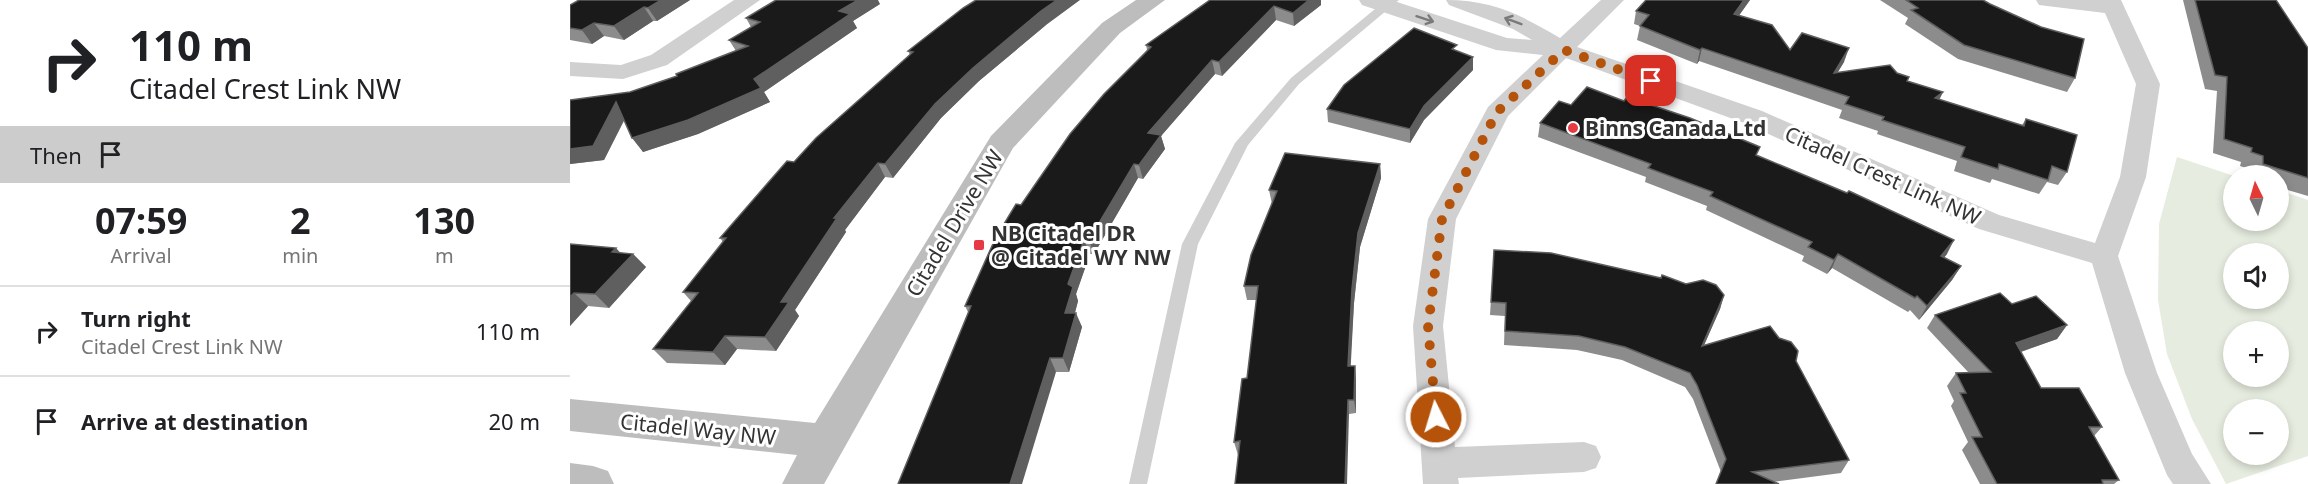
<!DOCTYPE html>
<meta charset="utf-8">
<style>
:root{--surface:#fff;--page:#f6f6f6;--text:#202124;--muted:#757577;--line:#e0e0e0}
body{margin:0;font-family:"Noto Sans",sans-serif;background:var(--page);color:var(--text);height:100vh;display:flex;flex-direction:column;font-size:22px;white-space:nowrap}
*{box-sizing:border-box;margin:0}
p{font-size:20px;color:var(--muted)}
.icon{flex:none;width:33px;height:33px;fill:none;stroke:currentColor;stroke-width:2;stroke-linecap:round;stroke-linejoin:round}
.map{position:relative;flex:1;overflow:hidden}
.details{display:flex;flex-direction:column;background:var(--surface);width:570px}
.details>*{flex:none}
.banner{background:#fff;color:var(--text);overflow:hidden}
.needle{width:39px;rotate:355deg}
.controls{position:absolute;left:1653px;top:165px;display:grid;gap:12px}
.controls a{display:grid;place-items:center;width:66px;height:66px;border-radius:50%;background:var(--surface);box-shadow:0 3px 9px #0003;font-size:30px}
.pin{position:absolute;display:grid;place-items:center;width:51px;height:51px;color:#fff;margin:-26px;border-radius:12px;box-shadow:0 3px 9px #0006}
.me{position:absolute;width:66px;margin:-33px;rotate:355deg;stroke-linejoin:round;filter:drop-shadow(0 0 4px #0008)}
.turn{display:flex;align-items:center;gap:21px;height:126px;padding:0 30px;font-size:27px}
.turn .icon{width:78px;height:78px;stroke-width:2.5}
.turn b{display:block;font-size:42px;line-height:51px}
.then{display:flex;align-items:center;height:57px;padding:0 30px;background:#0003;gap:12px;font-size:22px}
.eta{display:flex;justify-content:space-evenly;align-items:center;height:102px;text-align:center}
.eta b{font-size:36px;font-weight:700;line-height:42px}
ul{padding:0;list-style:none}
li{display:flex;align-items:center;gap:18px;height:90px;padding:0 30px;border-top:2px solid var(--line)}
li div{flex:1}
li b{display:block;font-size:22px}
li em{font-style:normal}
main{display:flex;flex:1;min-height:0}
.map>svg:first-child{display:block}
.green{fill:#e6ecdf;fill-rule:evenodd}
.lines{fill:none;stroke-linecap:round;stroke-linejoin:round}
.lane{fill:#d0d0d0;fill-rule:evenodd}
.street{fill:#d0d0d0;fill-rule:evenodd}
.secondary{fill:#bdbdbd;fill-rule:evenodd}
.wall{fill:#8c8c8c}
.shaded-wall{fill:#5f5f5f}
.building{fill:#1a1a1a;stroke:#5f5f5f;stroke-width:1.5}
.oneway{stroke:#7a7a7a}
.route{stroke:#b45309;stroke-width:10;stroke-dasharray:0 18}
.poi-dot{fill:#e63946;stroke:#fff;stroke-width:2}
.labels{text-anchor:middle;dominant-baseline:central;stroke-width:6;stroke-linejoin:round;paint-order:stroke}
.poi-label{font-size:21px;font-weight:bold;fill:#333;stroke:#fff;text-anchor:start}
.street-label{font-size:21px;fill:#333;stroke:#fff}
</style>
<main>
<section class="details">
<div class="banner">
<div class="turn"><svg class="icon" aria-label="right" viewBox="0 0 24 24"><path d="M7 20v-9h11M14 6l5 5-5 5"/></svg><div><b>110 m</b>Citadel Crest Link NW</div></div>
<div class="then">Then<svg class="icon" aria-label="arrive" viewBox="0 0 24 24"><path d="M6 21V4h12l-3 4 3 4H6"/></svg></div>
</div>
<div class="eta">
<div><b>07:59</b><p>Arrival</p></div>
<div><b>2</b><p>min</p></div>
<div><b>130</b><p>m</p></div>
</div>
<ul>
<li><svg class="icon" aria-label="right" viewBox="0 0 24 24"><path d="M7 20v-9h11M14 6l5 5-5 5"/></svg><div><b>Turn right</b><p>Citadel Crest Link NW</p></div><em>110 m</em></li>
<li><svg class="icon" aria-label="arrive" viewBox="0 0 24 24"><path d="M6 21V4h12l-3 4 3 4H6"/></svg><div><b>Arrive at destination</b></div><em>20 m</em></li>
</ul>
</section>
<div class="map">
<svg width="1738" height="484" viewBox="0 0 1738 484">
<rect width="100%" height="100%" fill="#fff"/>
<!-- green -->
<path class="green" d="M1607,157l57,19v44h44l1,-30 29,10v256l-82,28 -34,-65 -25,-65 -9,-54 1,-76zM1664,254h44v44h-44zM1664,332h44v44h-44zM1664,410h44v44h-44z"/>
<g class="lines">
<!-- lane -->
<path class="lane" d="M816,0h13l-100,84 -51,61 -50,99 -51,240h-18l53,-240 53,-101 56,-65z"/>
<!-- street -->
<g class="street">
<path d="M164,0h26l-93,65 -44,14 -53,-3v-14l51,3 30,-10z"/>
<path d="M789,0h32l116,38 25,2 -19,-11 -64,-24 -3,-5c47,0 75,15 114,38l41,-38h23l-47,47 185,64 237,104 96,28 25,-66 16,-93 -31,-71 -58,-7 -8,-1 -3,-5h85l39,84 -14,93 -28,79 39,117 35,81 19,30h-38l-6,-9 -42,-102 -33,-110 -113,-34 -235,-106 -178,-65 -58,58 -52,103 -13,107 12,121 129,-5 12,4 5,11 -5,11 -12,4 -126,6 1,6h-36l-10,-158 15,-107 60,-112 55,-52 -47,-5 -134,-45z"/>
</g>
<!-- secondary -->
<g class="secondary">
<path d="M566,0h29l-45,33 -107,115 -189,336h-42l15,-29 -227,-24v-32l245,24 176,-287 111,-113z"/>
<path d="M0,463l23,3 15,5 6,13h-44z"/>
</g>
</g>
<!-- wall -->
<g class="wall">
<path d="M9,0h111l-33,21h-4l-29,19 -20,-4 -12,8 -22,-4v-35z"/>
<path d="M640,0l111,5 -27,21 -18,-6 -54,56 -7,-2 -54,62 4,13 -22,30 -5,-1 -44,76h-4l-14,40 2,7 -3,12 7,14 -13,45h-13l-88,-60 -3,-6 56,-101 126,-155 -1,-5z"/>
<path d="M1076,0h104l-11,15 51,35 54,12 -6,10 59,1 10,8 36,11 -4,8 83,25 4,-6 41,53 -9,13 -11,-3 -8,12 -47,-15 -2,4 -36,-12 3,-10 -80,-27 1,-3 -39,-13 3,-8 -143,-49 -2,3 -60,-24 3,-14 -6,-2 2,-13z"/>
<path d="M1310,0h103l92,78 -8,14 -109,-33 -53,-35 3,-6z"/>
<path d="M1613,0h93l32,48v148l-30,-9v-11h-27l1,-6 -12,-4 1,-4 -28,-9 4,-62 -12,-2z"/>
<path d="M310,4l-27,17 4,7 -93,64 6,10 -72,32 -55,18 -19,-31 -20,39 -34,4v-64l60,-8 47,-16 59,-25 -7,-11 22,-13 -5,-9z"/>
<path d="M476,25l-67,56 -38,37 -48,60 -8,-1 -40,53 1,2 -51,78 4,6 -23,35 -39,-2 -12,16 -58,-2 -14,-14 38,-48 -8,-9 40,-50 -3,-4 190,-183 -2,-4z"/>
<path d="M887,51l16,19 -49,50 -14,23 -82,-21 -1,-13z"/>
<path d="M1001,105l187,51 189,98 -3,3 17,9 -9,14 -33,40 -9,-10 -2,2 -76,-44 -5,6 -25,-13 2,-5 -98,-46 1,-4 -62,-24 1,-5 -108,-40 2,-14z"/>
<path d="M810,164l1,14 -21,69 -6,56 -4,63h5l1,14v33l-7,1 -111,41 -4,-13 13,-64 10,-78h-10l-3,-14 28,-82 -3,-14z"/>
<path d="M0,244l51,9 12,1 13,13 -37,41 -21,-2 -18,20z"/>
<path d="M924,250l192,34 38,11 -4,14 -16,36 92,16 53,99 -8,13 -68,9 -52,-10 -28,-73 -8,-12 -63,-27 -45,-10 -73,-5 1,-29 -15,-1z"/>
<path d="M1365,315l132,10 -10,14 -36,13 20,36 61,39 -8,9 25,44 -5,4h-134l-18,-34 6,-8 -17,-36 3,-5 -7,-15 9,-13h13l-42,-45z"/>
</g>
<!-- shaded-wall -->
<g class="shaded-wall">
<path d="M91,0h29l-33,21 -9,-13z"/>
<path d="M288,0h20l2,4 -27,17 4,7 -93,64 6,10 -72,32 -55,18 -11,-14z"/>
<path d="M487,0h23l-34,25 -67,56 -38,37 -48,60 -8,-14 50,-60 38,-36 68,-57z"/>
<path d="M739,0h12v5l-27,21 -1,-13z"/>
<path d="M1174,0h6l-19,27 3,-13z"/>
<path d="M704,6l2,14 -54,56 -3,-14z"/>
<path d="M74,7l9,14 -29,19 -10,-14z"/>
<path d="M24,23l10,13 -12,8 -10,-14z"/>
<path d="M1132,48l-3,13 -2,3 3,-14z"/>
<path d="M1279,48l-5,14 -15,24 5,-13z"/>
<path d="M903,57v13l-49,50 -14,23v-14l14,-23z"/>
<path d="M642,60l3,14 -54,62 4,13 -22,30 -4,-14 9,-32z"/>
<path d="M1373,92l-7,14 -1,-8z"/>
<path d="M46,102l10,14 -22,44 -34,4v-15z"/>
<path d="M308,163l7,14 -40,53 1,2 -51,78 4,6 -23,35 -11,-14 16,-35 53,-84z"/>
<path d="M564,164l4,14 -44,76 -5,-14z"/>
<path d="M810,164l1,14 -21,69 -6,56 -4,77 -2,-14 4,-77 6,-56z"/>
<path d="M514,240l6,14 -14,40 2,7 -7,26 -6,-14 3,-29z"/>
<path d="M1384,240l-7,14 -13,16 7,-14z"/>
<path d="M46,248l11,12 6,-6 13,13 -37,41 -14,-14 17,-42z"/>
<path d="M1268,254l-6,14 -5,6 7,-14z"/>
<path d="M1391,266l-9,14 -33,40 8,-14z"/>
<path d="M4,293l14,13 -18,20v-29z"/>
<path d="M1154,295l-4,14 -22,50 4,-13z"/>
<path d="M506,313l6,14 -13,45 -6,-14z"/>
<path d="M1497,325l-10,14 -51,18 10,-14z"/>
<path d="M155,336l12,13 -12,16 -12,-13z"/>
<path d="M480,358l6,14 -34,112h-12z"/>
<path d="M785,366l1,14v33l-2,-13z"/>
<path d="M778,400l1,14 -2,70h-2z"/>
</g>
<!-- building -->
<g class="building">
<path d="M9,0h82l-13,8 -4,-1 -30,19 -20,-3 -12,7 -12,-2v-23z"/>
<path d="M206,0h82l-19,11 11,3 -96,65 7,9 -73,32 -56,18 -16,-36 -23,44 -23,3v-49l60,-8 47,-16 -1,-2 72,-28 -19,-6 31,-18 -14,-4z"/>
<path d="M406,0h81l-16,11 -68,57 -38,36 -50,60 -7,-1 -44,55h3l-56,84h8l-24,35 -40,-1 -12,16 -60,-3 45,-56 -15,-1 43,-54h-6l67,-77 7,1 22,-24 97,-86 -5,-1 55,-43z"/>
<path d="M640,0h99l-16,13 -19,-7 -55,56 -7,-2 -64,73 13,2 -22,30 -5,-1 -45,76h-5l-16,44 5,3 -8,26h11l-13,45h-13l-40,126h-112l73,-178h-6l31,-69 20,-33 5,1 49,-71 34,-40 47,-47 -5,-2z"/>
<path d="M1076,0h98l-10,14 38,11 18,25 12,-17 47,15 -15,25 56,-8 7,8 12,4 -2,4 36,11 -8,6 89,28 2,-7 51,16 -10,37 -15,-6 -4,14 -49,-16 -1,5 -37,-12 4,-10 -83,-27 2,-3 -39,-13 4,-7 -147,-49 -2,2 -60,-24 9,-11 -13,-4z"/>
<path d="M1336,0h77l7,4 51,23 43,12 -9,39 -111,-33 -53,-35 7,-2z"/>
<path d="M1625,0h81l32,48v130l-45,-14v-8l-12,-4 1,-4 -28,-9 3,-62 -12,-2z"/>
<path d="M844,28l43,17 -5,4 21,8 -49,49 -14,23 -83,-20 17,-24z"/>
<path d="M1017,87l37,14 3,-4 63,21 70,29 -4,8 91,38 2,-2 105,49 -13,16 20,10 -34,40 -10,-10 -2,2 -77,-44 -4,6 -26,-13 4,-5 -102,-46 3,-4 -65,-24 3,-4 -111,-41 19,-22 12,4z"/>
<path d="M715,153l95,11 -22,69 -6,56 -4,77h7l-1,34h-6l-3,84h-110l5,-43 -6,1 8,-63 5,-1 11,-92h-14l7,-31 26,-64 -8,-1z"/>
<path d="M0,244l46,4 -4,4 21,2 -38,40 -21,-1 -4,4z"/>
<path d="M924,250l57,3 110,25 1,-3 24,9 17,-4 13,5 8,10 -22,51 68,-20 9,12 12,4 7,9 -2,10 53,99 -97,12 27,12h-63l10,-25 -29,-74 -7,-12 -65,-26 -46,-11 -74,-5 1,-28 -15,-1z"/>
<path d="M1430,293l12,11 24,-8 31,29 -51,18 25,45h38l23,39h-13l30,53h-17l1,4h-106l-25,-47h10l-22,-44h6l-10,-20 35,-1 -56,-57z"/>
</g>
<!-- one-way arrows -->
<defs><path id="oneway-shaft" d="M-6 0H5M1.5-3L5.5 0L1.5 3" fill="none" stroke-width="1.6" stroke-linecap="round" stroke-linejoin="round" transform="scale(1.5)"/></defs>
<g class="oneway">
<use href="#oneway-shaft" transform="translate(855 19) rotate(18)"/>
<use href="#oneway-shaft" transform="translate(943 21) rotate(-159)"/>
</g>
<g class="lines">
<!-- route -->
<path class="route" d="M866,417l-8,-91 14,-107 55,-107 67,-62 87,31"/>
</g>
<!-- markers -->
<g class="poi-dot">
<circle cx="1003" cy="128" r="6"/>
<rect x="403" y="239" width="12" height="12" rx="3"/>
</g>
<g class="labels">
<!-- poi labels -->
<g class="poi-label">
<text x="1015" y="128">Binns Canada Ltd</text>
<text x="421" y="233">NB Citadel DR<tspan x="421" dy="24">@ Citadel WY NW</tspan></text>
</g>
<!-- street labels -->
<g class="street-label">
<text transform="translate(1313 175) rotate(24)">Citadel Crest Link NW</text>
<text transform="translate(384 223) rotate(-59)">Citadel Drive NW</text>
<text transform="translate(128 429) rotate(6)">Citadel Way NW</text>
</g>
</g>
</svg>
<div class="controls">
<a><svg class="needle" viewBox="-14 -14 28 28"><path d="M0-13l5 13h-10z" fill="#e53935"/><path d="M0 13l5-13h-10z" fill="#757577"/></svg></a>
<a><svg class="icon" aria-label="sound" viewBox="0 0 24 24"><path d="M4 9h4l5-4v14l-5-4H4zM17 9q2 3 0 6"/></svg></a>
<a>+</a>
<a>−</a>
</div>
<div class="pin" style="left:1081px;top:81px;background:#d93025"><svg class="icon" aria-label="arrive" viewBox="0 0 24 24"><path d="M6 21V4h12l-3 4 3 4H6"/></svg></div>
<svg class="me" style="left:866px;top:417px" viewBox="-20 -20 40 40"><circle r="17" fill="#b45309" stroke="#fff" stroke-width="3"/><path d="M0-11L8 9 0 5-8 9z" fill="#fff"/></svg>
</div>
</main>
